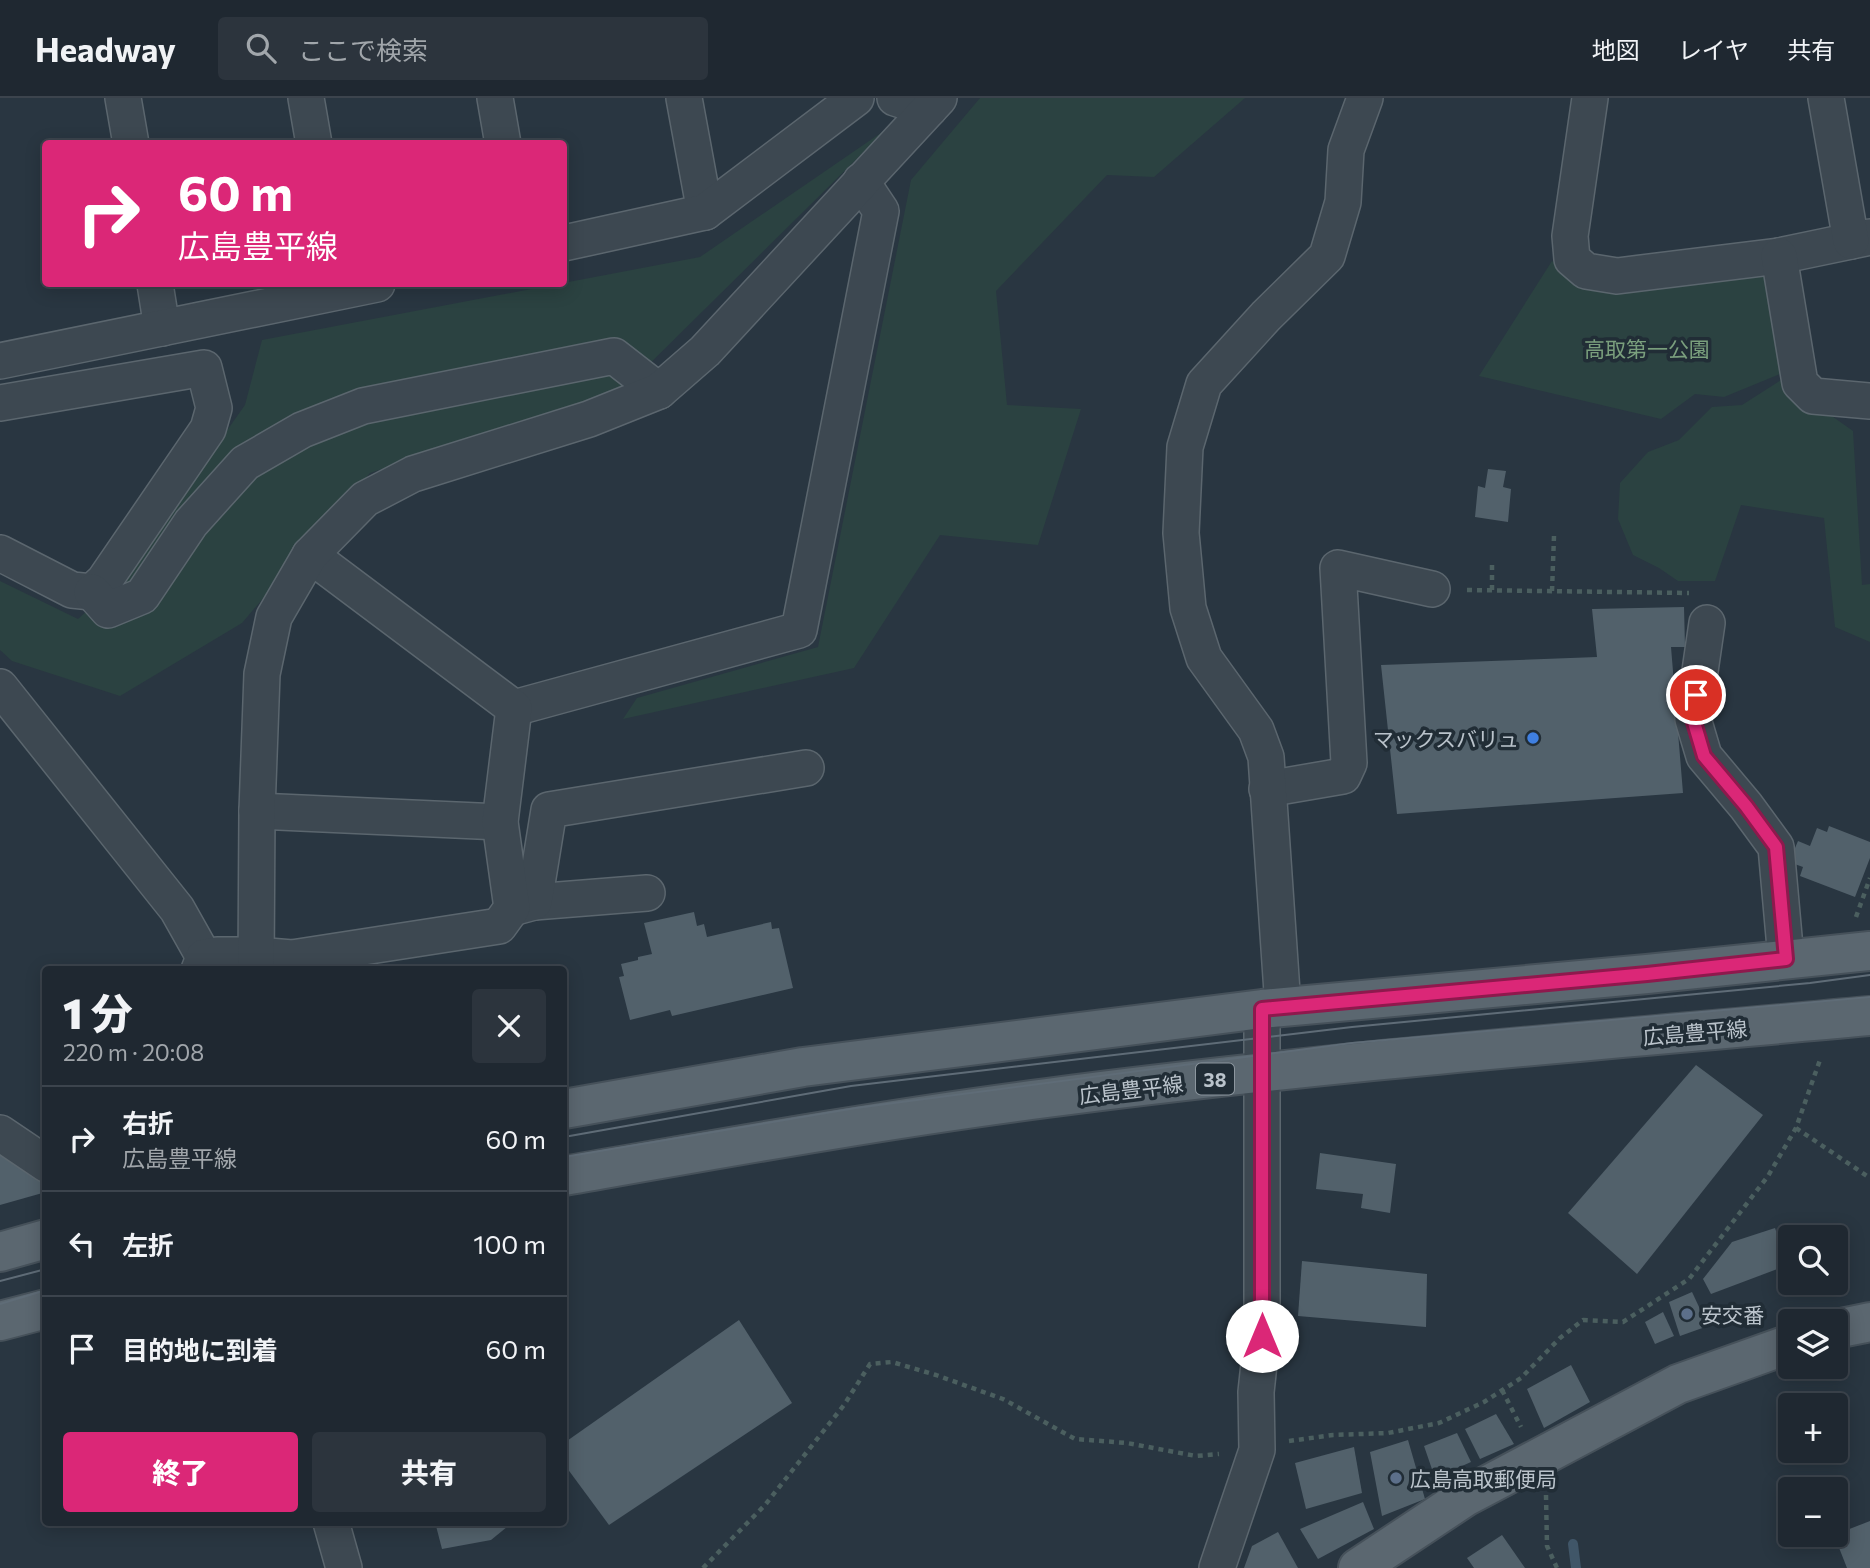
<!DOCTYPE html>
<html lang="ja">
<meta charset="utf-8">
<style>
:root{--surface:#1f2831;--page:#2c343d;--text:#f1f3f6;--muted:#a1a6ab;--line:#3c444d;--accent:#db2777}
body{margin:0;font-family:Commissioner,"Noto Sans JP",sans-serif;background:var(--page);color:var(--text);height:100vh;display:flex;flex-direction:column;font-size:26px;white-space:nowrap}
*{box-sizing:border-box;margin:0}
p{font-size:23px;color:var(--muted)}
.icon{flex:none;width:38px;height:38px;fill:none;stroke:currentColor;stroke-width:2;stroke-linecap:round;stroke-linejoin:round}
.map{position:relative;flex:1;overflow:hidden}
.panel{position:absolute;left:42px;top:868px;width:525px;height:560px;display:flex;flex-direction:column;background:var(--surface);border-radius:7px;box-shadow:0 4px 18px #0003,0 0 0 2px var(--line)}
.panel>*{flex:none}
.hud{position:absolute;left:42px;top:42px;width:525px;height:147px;border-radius:7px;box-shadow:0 4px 18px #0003,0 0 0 2px var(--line);background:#db2777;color:#fff;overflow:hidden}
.fabs{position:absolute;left:1778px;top:1127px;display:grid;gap:14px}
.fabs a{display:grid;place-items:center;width:70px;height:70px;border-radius:7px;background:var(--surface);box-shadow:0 4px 18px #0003,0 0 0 2px var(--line);font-size:35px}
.pin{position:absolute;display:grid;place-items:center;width:60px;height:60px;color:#fff;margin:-30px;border:4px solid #fff;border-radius:50%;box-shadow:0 2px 7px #0007}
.me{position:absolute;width:77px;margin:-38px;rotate:0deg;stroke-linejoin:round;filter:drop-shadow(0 0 5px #0008)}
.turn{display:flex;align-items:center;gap:24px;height:147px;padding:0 21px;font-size:32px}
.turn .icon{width:91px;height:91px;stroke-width:2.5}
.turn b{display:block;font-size:49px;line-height:60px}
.round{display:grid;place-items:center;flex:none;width:74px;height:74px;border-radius:7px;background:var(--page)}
.summary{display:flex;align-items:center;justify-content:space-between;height:119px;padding:0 21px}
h1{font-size:42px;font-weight:800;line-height:52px}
.action{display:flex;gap:14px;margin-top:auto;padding:14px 21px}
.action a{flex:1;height:80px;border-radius:7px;background:var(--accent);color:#fff;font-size:28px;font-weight:800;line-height:80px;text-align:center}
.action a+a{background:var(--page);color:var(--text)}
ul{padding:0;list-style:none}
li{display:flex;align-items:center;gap:21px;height:105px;padding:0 21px;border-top:2px solid var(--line)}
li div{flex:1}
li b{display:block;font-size:26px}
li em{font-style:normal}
header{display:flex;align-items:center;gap:42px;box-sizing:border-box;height:98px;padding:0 35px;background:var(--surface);border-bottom:2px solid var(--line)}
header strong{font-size:33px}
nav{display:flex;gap:38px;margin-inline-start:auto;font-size:24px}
.search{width:490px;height:63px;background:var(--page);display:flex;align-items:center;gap:18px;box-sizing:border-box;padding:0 24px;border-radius:7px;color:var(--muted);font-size:26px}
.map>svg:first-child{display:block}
.green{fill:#2b4241}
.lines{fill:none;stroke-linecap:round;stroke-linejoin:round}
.stream{stroke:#405668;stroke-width:10}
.building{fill:#52616b}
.minor-casing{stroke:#5b666e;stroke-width:38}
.major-casing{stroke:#46515a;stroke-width:42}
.path{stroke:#4b5f5f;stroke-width:4.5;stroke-dasharray:5 5;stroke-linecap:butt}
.minor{stroke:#3d4851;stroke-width:35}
.major{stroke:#5b6770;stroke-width:38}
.tram{stroke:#5f6c77;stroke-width:2}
.route-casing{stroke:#8e194d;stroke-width:18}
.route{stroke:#db2777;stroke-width:12}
.shop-dot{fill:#3f7fe0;stroke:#212d36;stroke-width:2.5}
.service-dot{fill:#5c6f8a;stroke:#212d36;stroke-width:2.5}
.labels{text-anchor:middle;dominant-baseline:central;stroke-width:7;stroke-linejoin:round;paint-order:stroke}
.shield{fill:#212d36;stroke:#8c969e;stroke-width:2}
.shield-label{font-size:19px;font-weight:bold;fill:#bac3cb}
.park-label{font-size:21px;fill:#7a9f7d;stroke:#212d36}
.poi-label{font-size:21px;fill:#bac3cb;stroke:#212d36;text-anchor:start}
.street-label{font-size:21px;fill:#bac3cb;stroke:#212d36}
</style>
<header>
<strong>Headway</strong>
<div class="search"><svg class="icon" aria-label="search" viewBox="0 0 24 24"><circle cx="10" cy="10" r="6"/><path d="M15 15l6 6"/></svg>ここで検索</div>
<nav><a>地図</a><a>レイヤ</a><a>共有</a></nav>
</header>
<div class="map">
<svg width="1870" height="1470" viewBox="0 0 1870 1470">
<rect width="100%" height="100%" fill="#293641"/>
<!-- green -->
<g class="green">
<path d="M980,0h265l-91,79 -47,-2 -111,116 11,114 74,4 -43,136 -98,-10 -86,133 -231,51 14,-21 181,-51 93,-467z"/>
<path d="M888,30l-263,260 -255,85 -128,150 -122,73 -108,-35 -12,-11v-69l78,38 43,-39 124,-175 17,-65 438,-83z"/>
<path d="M1552,163l38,25 184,-12 11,98 -61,25 -29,-3 -34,25 -182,-43z"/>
<path d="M1781,282l72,51 9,154 8,-1v58l-35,-15 -11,-109 -83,-13 -26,76h-37l-19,-13 -26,-13 -15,-36 2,-36 28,-31 31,-12 33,-33 30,-2z"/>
</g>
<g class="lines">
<!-- stream -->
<path class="stream" d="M1573,1446l3,24"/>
</g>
<!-- building -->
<g class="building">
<path d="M1488,371l18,2 -3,16 8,2 -3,33 -33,-5 3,-31 7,2z"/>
<path d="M1684,509l1,40h-14l12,146 -286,21 -16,-149 216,-8 -5,-48z"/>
<path d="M1829,728l41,16v16l-15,39 -55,-21 3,-9 -14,-5 9,-21 12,5 7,-18 10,4z"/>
<path d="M694,814l3,14 7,-2 3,13 64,-15 1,7 7,-1 14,60 -121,28 -2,-6 -40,10 -11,-43 5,-1 -3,-12 17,-4v-3l14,-3 -8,-31z"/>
<path d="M1696,967l67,50 -126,159 -69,-61z"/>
<path d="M0,1055l46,30v9l-46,13z"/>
<path d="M1320,1055l76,11 -6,49 -29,-5 2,-14 -47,-5z"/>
<path d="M1775,1130l13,37 -77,29 -8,-15 29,-37z"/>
<path d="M1302,1163l125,13 -1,53 -128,-11z"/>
<path d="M1692,1194l16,34 -28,10 -11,-34z"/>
<path d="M1663,1214l11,24 -19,8 -10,-22z"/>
<path d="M739,1222l53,83 -183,122 -45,-61v-21z"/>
<path d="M1571,1267l19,37 -46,26 -17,-39z"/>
<path d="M1496,1316l18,30 -34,15 -15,-30z"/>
<path d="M1457,1335l14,29 -36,16 -11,-32z"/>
<path d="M1408,1342l17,59 -43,17 -12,-64z"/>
<path d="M1354,1349l8,46 -56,16 -11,-46z"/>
<path d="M1363,1404l11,27 -56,30 -18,-30z"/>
<path d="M1870,1423v47h-23l-13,-33z"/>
<path d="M435,1424h78l-22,18 -49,9z"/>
<path d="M1278,1434l20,36h-54l8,-22z"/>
<path d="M1502,1437l23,33h-51l-7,-10z"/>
</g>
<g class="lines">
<defs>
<g id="minor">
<path d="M123,0l8,46"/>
<path d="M306,0l8,46"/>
<path d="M495,0l8,46"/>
<path d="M684,0l21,114"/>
<path d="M895,0l34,11"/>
<path d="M1590,0l-20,138 2,23 14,12 31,5 162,-20 91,-19"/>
<path d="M1826,0l25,143"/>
<path d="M564,145l141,-31 151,-114"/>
<path d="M1779,158l21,127 13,13 57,5"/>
<path d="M155,186l7,44"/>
<path d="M0,263l377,-77"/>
<path d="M0,305l204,-35 10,40 -6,21 -104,152 -12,11 -20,-2 -72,-37"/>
<path d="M92,494l16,18 34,-14 49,-73 54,-60 57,-33 61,-24 251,-50 45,35"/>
<path d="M1707,525l-14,96 11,37 42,50 30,41 10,112"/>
<path d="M0,589l177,222 27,48"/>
<path d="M514,610l285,-78 82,-419 -20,-30"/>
<path d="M1267,691l76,-13 6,-13 -11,-195 94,21"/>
<path d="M257,713l243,11"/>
<path d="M534,804l113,-9"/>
<path d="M512,810l22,-6 15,-92 257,-42"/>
<path d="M199,872l5,-13 13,-2h39l36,3 207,-32 13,-18 -12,-86 14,-114 -204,-153"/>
<path d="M256,872l1,-159 5,-137 12,-57 36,-62 55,-56 48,-25 176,-55 70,-28 46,-40 234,-253"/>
<path d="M1283,909l-17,-250 -10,-27 -52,-72 -16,-50 -7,-75 4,-86 19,-63 62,-68 61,-60 16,-54 3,-52 19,-52"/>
<path d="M0,1035l46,31"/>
<path d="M331,1424l13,46"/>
<path d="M1217,1470l40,-118 -1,-58 6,-56v-327"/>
</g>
<g id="major">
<path d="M564,1011l239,-42 459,-58 385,-35 223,-23"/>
<path d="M564,1078c160,-28 321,-57 483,-78 273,-36 549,-57 823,-82"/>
<path d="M0,1154l46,-13"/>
<path d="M0,1223l46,-12"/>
<path d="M1836,1231l34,-7"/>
<path d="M1358,1470l107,-71 213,-113 112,-40"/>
</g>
</defs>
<!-- minor casing -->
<use href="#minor" class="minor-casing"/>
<!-- major casing -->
<use href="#major" class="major-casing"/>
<!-- path -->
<g class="path">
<path d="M1467,492l222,3"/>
<path d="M1492,492v-30"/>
<path d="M1552,493l2,-55"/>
<path d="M1856,819l14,-39"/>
<path d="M1796,1030l74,50"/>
<path d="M1502,1292l19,37"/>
<path d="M1289,1343l44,-6 55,-2 51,-10 45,-21 37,-24 39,-40 23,-18 40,2 66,-43 79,-103 28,-48 25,-71"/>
<path d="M1546,1397l1,51 10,22"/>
<path d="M703,1470l62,-63 79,-100 26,-41 22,-2 44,13 67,24 72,40 52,4 69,13 23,-2"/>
</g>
<!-- minor -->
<use href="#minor" class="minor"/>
<!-- major -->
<use href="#major" class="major"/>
<!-- tram -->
<g class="tram">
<path d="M564,1039l287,-51 501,-59 458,-44 60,-8"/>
<path d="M564,1059l292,-49 496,-65 518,-46"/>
<path d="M0,1183l46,-12"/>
<path d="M0,1206l46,-14"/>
</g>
</g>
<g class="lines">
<defs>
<path id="route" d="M1262,1238v-327l385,-35 139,-15 -10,-112 -30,-41 -42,-50 -11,-37 3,-24"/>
</defs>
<!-- route casing -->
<use href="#route" class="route-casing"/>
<!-- route -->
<use href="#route" class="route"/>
</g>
<!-- markers -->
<circle class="shop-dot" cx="1533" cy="640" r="7"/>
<g class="service-dot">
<circle cx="1687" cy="1216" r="7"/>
<circle cx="1396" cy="1380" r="7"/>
</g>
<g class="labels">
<!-- shield labels -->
<rect class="shield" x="1196" y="965.5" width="38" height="31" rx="5"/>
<g class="shield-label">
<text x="1215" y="981">38</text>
</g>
<!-- park labels -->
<g class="park-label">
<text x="1647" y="250">高取第一公園</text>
</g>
<!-- poi labels -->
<g class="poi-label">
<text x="1519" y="640" text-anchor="end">マックスバリュ</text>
<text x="1701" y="1216">安交番</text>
<text x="1410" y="1380">広島高取郵便局</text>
</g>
<!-- street labels -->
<g class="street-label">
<text transform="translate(1695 934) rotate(-5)">広島豊平線</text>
<text transform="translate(1131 991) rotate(-7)">広島豊平線</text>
</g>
</g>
</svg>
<div class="fabs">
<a><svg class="icon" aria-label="search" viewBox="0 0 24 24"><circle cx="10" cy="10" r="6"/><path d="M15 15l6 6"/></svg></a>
<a><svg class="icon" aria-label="layers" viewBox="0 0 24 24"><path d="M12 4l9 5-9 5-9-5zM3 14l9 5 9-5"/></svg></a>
<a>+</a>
<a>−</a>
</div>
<div class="pin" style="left:1696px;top:597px;background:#d93025"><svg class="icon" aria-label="arrive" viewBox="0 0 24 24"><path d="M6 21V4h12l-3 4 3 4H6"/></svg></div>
<svg class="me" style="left:1262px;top:1238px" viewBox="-20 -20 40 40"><circle r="19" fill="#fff"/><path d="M0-13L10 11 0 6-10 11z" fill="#db2777"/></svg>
<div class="hud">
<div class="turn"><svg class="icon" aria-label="right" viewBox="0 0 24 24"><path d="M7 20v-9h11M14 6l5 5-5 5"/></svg><div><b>60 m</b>広島豊平線</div></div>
</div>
<section class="panel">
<div class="summary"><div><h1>1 分</h1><p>220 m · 20:08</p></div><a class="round"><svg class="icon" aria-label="close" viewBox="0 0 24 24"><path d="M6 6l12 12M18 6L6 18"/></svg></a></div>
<ul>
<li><svg class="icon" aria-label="right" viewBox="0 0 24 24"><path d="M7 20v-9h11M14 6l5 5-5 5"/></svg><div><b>右折</b><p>広島豊平線</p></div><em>60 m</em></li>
<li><svg class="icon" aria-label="left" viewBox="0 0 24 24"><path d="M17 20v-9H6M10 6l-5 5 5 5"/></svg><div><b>左折</b></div><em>100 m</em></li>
<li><svg class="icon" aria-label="arrive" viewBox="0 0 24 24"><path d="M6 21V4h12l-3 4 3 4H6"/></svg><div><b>目的地に到着</b></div><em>60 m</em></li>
</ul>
<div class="action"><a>終了</a><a>共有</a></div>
</section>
</div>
